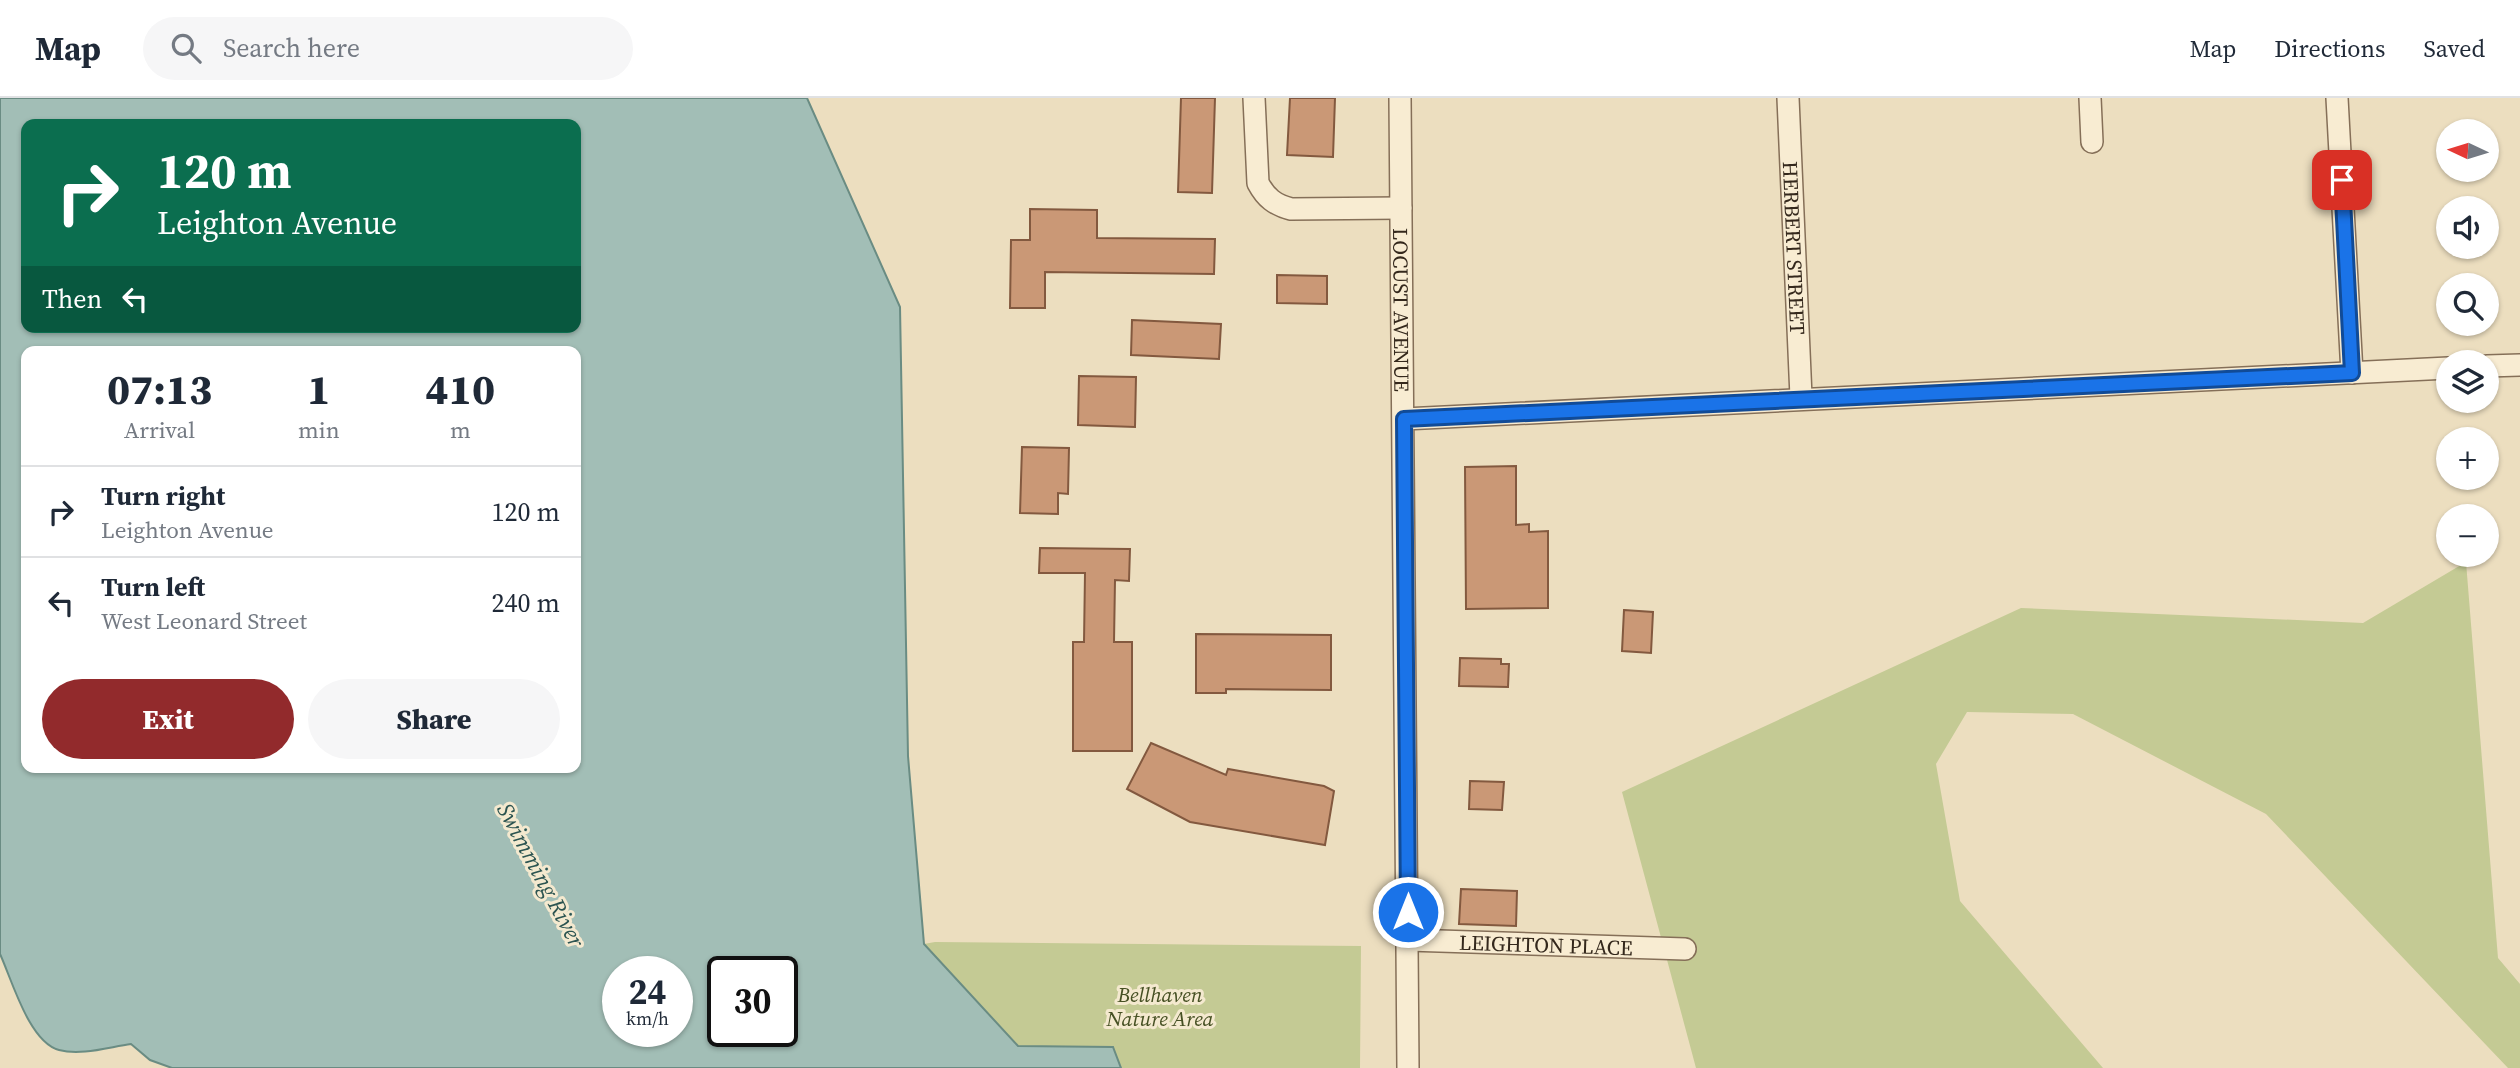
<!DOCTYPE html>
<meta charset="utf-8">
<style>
:root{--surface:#fff;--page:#f6f6f7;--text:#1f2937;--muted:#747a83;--line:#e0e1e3;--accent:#922a2c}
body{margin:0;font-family:"Source Serif 4",serif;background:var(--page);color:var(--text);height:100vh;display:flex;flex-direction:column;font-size:26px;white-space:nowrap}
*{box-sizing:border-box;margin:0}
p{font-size:23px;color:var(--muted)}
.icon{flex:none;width:38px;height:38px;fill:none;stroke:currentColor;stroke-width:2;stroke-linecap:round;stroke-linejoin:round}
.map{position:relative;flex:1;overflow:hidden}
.side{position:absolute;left:21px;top:248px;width:560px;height:427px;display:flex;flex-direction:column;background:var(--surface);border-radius:14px;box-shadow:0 2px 5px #0004}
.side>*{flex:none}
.guide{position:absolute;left:21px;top:21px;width:560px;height:214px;border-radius:14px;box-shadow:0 2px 5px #0004;background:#0b6e4f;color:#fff;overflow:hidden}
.needle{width:46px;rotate:274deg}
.fabs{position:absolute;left:2436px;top:21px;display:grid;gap:14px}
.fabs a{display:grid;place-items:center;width:63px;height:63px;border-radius:50%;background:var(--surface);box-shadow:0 2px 5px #0004;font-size:35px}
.speed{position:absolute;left:602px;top:858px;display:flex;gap:14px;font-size:35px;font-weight:700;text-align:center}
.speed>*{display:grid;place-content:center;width:91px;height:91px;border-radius:50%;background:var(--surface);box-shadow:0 2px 5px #0004;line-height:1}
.speed small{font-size:18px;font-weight:400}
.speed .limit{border:4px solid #111;border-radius:10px;background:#fff;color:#111}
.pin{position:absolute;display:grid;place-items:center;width:60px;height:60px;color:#fff;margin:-30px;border-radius:14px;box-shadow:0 4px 10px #0006}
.me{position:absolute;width:77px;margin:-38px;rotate:0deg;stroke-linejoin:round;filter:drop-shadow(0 0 5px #0008)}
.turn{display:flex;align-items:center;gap:24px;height:147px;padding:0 21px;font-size:32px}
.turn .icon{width:91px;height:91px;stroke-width:2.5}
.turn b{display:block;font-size:49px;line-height:60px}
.then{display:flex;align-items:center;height:66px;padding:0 21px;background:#0003;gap:14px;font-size:26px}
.eta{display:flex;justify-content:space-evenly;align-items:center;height:119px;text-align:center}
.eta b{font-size:42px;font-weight:800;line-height:49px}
.button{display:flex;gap:14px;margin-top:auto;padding:14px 21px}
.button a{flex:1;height:80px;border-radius:42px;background:var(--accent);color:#fff;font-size:28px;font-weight:800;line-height:80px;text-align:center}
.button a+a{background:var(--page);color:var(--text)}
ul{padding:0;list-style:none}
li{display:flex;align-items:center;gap:21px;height:91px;padding:0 21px;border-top:2px solid var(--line)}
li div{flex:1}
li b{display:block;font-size:26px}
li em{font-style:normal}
header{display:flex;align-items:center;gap:42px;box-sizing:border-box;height:98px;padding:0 35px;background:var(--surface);border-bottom:2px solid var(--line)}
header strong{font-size:33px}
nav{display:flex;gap:38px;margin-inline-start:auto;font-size:24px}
.search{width:490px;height:63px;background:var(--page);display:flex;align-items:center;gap:18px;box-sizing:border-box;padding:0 24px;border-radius:38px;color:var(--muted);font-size:26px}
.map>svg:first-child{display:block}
.green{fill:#c4ca94}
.water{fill:#a2beb6;stroke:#6a8c83;stroke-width:2;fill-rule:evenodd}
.building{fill:#ca9876;stroke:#83593f;stroke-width:2}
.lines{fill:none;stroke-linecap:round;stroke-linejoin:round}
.minor-casing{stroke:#856f58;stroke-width:24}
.minor{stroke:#f8ecd2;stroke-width:21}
.route-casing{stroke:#114b97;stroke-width:18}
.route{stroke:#1a73e8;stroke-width:12}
.labels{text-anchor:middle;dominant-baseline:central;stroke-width:6;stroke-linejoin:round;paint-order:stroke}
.street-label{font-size:21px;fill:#34281c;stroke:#f4e9cf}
.park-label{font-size:21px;font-style:italic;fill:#465023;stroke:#f4e9cf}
.water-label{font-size:23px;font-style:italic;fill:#2c5451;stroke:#f4e9cf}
</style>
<header>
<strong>Map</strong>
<div class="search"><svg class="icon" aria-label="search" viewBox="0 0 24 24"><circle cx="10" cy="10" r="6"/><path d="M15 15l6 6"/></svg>Search here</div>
<nav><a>Map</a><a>Directions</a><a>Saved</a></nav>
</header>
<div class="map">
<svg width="2520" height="970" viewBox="0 0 2520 970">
<rect width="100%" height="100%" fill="#ecdebf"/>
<!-- green -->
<g class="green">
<path d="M2466,464l32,396 22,26v84h-12l-242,-254 -193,-100 -106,-2 -31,52 24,137 143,167h-407l-74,-276 399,-184 342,15z"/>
<path d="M935,844l426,4 -1,122h-239l-9,-21 -94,-1 -94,-102z"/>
</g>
<!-- water -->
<path class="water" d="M0,0h807l93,209 8,449 16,188 94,102 95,1 8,21h-949l-22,-8 -19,-16c-22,3 -50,12 -72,6 -30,-8 -47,-70 -59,-96zM26,26h550v203h-550zM26,254h550v416h-550zM677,873v60h-59v-60zM723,873h59v60h-59z"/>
<!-- building -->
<g class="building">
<path d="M1181,0h34l-3,95 -34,-1z"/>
<path d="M1290,0h45l-2,59 -46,-2z"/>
<path d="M1030,111l67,1v28l118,1 -1,35 -169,-2v36h-35l1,-68h19z"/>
<path d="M1277,177l50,1v28l-50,-1z"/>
<path d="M1132,222l89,4 -2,35 -88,-4z"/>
<path d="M1079,278l57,1 -1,50 -57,-2z"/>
<path d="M1022,349l47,1 -1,46 -10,-1v21l-38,-1z"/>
<path d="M1516,368v59l13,-1v8l19,-1v77l-82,1 -1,-142z"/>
<path d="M1040,450l90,1 -1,32 -14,-1 -1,62h18v109h-59v-109h11l1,-69h-46z"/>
<path d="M1624,512l29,2 -2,41 -29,-2z"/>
<path d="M1196,536l135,1v55l-105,-1v4h-30z"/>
<path d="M1460,560l41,1v5h8l-1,23 -49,-1z"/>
<path d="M1151,645l75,32 2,-6 96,17 10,5 -9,54 -135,-23 -63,-33z"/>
<path d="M1470,683l34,1 -2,28 -33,-1z"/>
<path d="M1461,791l56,2 -1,35 -57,-2z"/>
</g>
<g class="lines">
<defs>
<g id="minor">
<path d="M1254,0l4,85c8,15 17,22 33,26l110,-1"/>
<path id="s1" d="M1400,0l8,970"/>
<path id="s2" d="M1788,0l13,299"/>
<path d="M2090,0l2,44"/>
<path d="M2337,0l15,275"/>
<path d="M2487,268l33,-1"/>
<path d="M1404,321l1044,-51"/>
<path id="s3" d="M1408,842l277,9"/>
</g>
</defs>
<!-- minor casing -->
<use href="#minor" class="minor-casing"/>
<!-- minor -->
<use href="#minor" class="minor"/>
</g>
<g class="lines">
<defs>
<path id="route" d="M1408,814l-4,-493 948,-46 -10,-193"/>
</defs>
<!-- route casing -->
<use href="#route" class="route-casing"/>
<!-- route -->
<use href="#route" class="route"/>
</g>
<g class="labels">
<!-- street labels -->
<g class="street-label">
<text stroke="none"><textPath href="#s2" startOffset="150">HERBERT STREET</textPath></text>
<text stroke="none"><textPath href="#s1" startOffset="212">LOCUST AVENUE</textPath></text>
<text stroke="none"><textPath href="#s3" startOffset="138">LEIGHTON PLACE</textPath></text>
</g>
<!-- park labels -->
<g class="park-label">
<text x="1160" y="896">Bellhaven<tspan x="1160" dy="24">Nature Area</tspan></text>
</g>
<!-- water labels -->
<g class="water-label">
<text transform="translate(541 777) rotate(62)">Swimming River</text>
</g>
</g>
</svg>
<div class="fabs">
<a><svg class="needle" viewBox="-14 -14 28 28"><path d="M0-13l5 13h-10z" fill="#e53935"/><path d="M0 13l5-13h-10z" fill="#747a83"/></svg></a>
<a><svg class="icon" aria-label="sound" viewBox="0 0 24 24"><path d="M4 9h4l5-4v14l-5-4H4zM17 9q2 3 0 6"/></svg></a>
<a><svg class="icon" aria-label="search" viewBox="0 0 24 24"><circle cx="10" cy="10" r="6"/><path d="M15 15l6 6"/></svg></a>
<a><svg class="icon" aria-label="layers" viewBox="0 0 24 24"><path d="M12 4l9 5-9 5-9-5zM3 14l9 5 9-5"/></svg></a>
<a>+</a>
<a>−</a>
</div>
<div class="speed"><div>24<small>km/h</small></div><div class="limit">30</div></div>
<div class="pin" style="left:2342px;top:82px;background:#d93025"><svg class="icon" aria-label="arrive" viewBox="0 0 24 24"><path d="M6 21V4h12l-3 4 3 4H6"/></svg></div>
<svg class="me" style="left:1408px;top:814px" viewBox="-20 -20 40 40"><circle r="17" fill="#1a73e8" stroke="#fff" stroke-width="3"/><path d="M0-11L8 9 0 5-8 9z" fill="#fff"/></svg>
<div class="guide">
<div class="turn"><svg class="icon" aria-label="right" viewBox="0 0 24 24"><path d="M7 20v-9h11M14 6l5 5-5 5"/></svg><div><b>120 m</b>Leighton Avenue</div></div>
<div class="then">Then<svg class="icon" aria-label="left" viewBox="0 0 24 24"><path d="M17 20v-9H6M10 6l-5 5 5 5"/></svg></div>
</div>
<section class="side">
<div class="eta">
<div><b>07:13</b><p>Arrival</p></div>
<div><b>1</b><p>min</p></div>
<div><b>410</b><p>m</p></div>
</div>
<ul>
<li><svg class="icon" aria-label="right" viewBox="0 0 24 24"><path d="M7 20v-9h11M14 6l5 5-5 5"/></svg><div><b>Turn right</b><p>Leighton Avenue</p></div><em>120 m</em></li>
<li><svg class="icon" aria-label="left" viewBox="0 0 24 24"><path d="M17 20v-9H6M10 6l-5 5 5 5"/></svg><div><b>Turn left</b><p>West Leonard Street</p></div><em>240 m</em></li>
</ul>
<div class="button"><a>Exit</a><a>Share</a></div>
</section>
</div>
